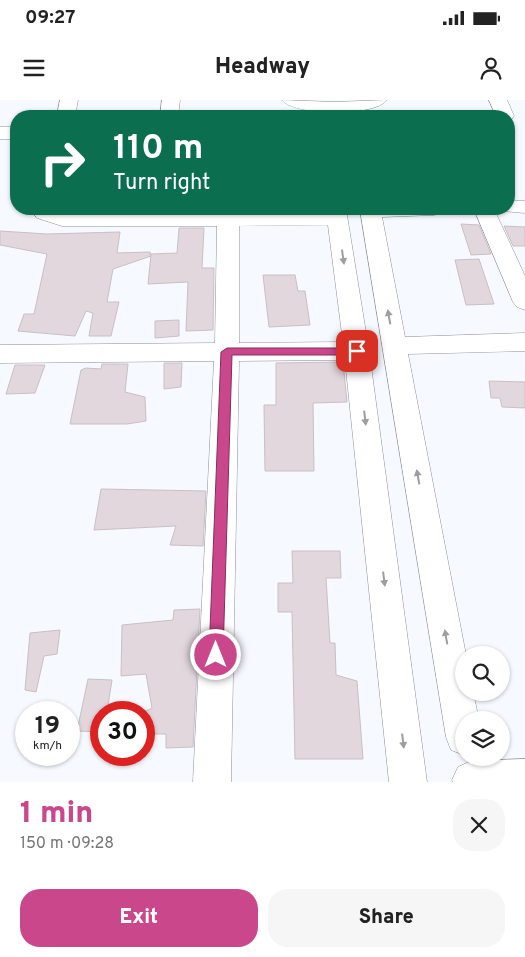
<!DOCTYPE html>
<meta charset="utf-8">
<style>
:root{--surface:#fff;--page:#f6f6f6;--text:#222;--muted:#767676;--accent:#cb478c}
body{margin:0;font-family:Overpass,sans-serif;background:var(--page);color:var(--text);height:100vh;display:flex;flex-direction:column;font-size:19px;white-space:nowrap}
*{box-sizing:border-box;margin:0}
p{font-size:16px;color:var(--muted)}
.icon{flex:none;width:28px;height:28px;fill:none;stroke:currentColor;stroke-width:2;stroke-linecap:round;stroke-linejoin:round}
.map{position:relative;height:682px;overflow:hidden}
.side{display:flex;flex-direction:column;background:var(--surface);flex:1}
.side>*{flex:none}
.hud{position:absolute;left:10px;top:10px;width:505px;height:105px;border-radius:20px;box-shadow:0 1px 4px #0004;background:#0b6e4f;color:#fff;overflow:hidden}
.tools{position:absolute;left:455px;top:546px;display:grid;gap:10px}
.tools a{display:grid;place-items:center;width:55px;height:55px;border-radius:50%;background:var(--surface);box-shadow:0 1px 4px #0004;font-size:25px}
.speed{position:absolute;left:15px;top:601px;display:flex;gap:10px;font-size:25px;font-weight:700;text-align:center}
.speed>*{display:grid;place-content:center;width:65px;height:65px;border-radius:50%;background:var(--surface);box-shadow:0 1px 4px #0004;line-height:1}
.speed small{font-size:12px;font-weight:400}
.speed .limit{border:8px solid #d22;background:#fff;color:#111}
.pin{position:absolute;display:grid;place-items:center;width:42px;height:42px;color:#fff;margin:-21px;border-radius:10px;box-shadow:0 2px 8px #0006}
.me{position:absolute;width:55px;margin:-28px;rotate:0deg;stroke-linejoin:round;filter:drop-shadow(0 0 4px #0008)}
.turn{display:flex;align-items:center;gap:18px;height:105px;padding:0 20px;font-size:22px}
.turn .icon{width:65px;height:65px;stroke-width:2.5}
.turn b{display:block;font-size:35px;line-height:42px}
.round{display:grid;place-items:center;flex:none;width:52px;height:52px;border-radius:20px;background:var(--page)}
.head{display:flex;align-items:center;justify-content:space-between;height:85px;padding:0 20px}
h1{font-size:30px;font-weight:800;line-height:38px;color:var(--accent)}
.button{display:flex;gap:10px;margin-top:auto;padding:10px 20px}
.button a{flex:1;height:58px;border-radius:20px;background:var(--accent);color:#fff;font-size:20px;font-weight:800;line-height:58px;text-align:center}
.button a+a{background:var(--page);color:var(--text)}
.status{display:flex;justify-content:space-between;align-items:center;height:35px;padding:0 25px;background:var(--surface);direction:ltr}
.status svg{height:14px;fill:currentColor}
header{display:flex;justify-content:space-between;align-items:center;height:65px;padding:0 20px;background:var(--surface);font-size:22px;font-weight:800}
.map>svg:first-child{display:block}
.building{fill:#e2d7dc;stroke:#c9bfc4}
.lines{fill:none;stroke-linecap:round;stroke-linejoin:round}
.minor-casing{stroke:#8b9098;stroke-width:1}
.minor{fill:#fff;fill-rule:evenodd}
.oneway{fill:#9d9e9f}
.route{fill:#cb478c;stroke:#842e5b}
</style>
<div class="status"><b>09:27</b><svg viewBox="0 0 49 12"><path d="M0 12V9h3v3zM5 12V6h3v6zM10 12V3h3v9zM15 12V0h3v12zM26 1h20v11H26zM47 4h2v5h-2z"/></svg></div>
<header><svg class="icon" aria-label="menu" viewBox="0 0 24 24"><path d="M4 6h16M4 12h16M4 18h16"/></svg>Headway<svg class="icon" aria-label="person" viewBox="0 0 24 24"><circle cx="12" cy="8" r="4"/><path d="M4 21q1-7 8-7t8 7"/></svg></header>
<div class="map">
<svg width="525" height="682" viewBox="0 0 525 682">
<rect width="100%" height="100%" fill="#f6f9ff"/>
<!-- building -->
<g class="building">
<path d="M461,124l18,1 12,29 -20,1z"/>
<path d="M504,126l21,1v19h-12z"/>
<path d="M179,128h25l-2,40h12l-1,62 -27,1 2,-49 -40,2 3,-30 26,-1z"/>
<path d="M0,131l47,3 73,-2 -3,21 33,-1 1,4 -38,13 -6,33h12l-8,34h-22l4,-23 -7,-2 -11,25 -57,-5 6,-17h10l13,-60 -47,-9z"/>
<path d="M479,159l15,45 -28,1 -11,-45z"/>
<path d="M263,175h32l3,16h7l5,34 -41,2z"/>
<path d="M179,220v16l-24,2v-17z"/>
<path d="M343,262l4,40 -34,1 1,68h-49l-1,-66h12v-42z"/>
<path d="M164,263h18l-1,24 -17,2z"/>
<path d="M102,264h26l-3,28 20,5 1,24 -19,3h-57l11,-54 5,-2 15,1z"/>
<path d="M15,265h30l-10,28 -29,1z"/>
<path d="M489,281l36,1v26l-23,-1 -2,-9h-9z"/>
<path d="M101,389l105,2 -3,55 -33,-1 6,-19 -82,4z"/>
<path d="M292,451h48l1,27h-15l4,65h5l1,32 21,6 6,78h-68l-3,-147h-14v-29h15z"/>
<path d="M200,509l-7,138 -27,1v-14h-22v-22l8,-4 -6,-34 -25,2 1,-51 51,-5 1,-10z"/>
<path d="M60,530l-3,24 -13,2 -8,36 -11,-2 5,-57z"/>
<path d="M88,579l24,1 -5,32h-6v20l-24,-1z"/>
</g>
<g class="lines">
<defs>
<g id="minor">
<path d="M60,0h18l-3,16h-18z"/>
<path d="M162,0h18l-2,16h-18z"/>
<path d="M282,0l52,2 53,-2c-12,17 -94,16 -105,0z"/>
<path d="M489,0h18l7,16 -3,4 -2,1v-5h-13z"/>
<rect x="0" y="27" width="16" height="12"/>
<path d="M509,101h16v12l-23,-2 -2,-2h9z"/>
<path d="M30,109h21l13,5 262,-2v-3h20l23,142 58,431h-38l-44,-422 -106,1 -8,421h-38l21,-421 -214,2v-18l215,-2 2,-117h-155l-25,-8zM328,125l15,117 -104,1v-117z"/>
<path d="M360,109h84l-3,4 -7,2 -52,2 23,120 120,-4v18l-117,3 58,301h-2v37h9l6,28h-15v35l-13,-5 -5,-13z"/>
<path d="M474,109h20l31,67v34l-8,-3 -4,-5z"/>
<path d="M525,659v23h-72l-1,-2 6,-13 13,-6z"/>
</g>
</defs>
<!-- minor casing -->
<use href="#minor" class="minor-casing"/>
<!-- minor -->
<use href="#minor" class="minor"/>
</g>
<!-- one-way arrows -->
<defs><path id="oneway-solid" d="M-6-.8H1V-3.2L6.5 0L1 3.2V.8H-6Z" transform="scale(1.25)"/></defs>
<g class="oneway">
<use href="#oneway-solid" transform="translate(343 157) rotate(82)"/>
<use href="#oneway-solid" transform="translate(389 217) rotate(-100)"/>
<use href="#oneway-solid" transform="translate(365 318) rotate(83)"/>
<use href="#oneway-solid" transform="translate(418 377) rotate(-100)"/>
<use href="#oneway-solid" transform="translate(384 479) rotate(83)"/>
<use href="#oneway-solid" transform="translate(446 537) rotate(-100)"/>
<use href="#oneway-solid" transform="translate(403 641) rotate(83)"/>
</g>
<!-- route -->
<path class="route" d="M227,248h130l5,3 -5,4h-125l-9,300 -2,4 -5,2 -5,-2 -2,-4 12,-303z"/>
</svg>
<div class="tools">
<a><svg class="icon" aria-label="search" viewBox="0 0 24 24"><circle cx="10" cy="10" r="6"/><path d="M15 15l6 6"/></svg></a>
<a><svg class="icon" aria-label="layers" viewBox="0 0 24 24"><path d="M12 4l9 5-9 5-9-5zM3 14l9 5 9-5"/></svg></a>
</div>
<div class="speed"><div>19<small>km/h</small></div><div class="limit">30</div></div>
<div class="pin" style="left:357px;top:251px;background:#d93025"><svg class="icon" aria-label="arrive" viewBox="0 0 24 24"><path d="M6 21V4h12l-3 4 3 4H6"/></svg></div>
<svg class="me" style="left:216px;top:555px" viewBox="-20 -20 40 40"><circle r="17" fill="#cb478c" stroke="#fff" stroke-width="3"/><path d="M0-11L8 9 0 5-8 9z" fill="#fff"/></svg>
<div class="hud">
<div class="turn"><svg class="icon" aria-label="right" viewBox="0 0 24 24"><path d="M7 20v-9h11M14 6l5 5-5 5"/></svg><div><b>110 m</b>Turn right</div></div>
</div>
</div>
<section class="side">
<div class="head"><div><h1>1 min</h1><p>150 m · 09:28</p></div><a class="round"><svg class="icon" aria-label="close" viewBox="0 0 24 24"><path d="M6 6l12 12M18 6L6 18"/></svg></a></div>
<div class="button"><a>Exit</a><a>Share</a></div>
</section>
